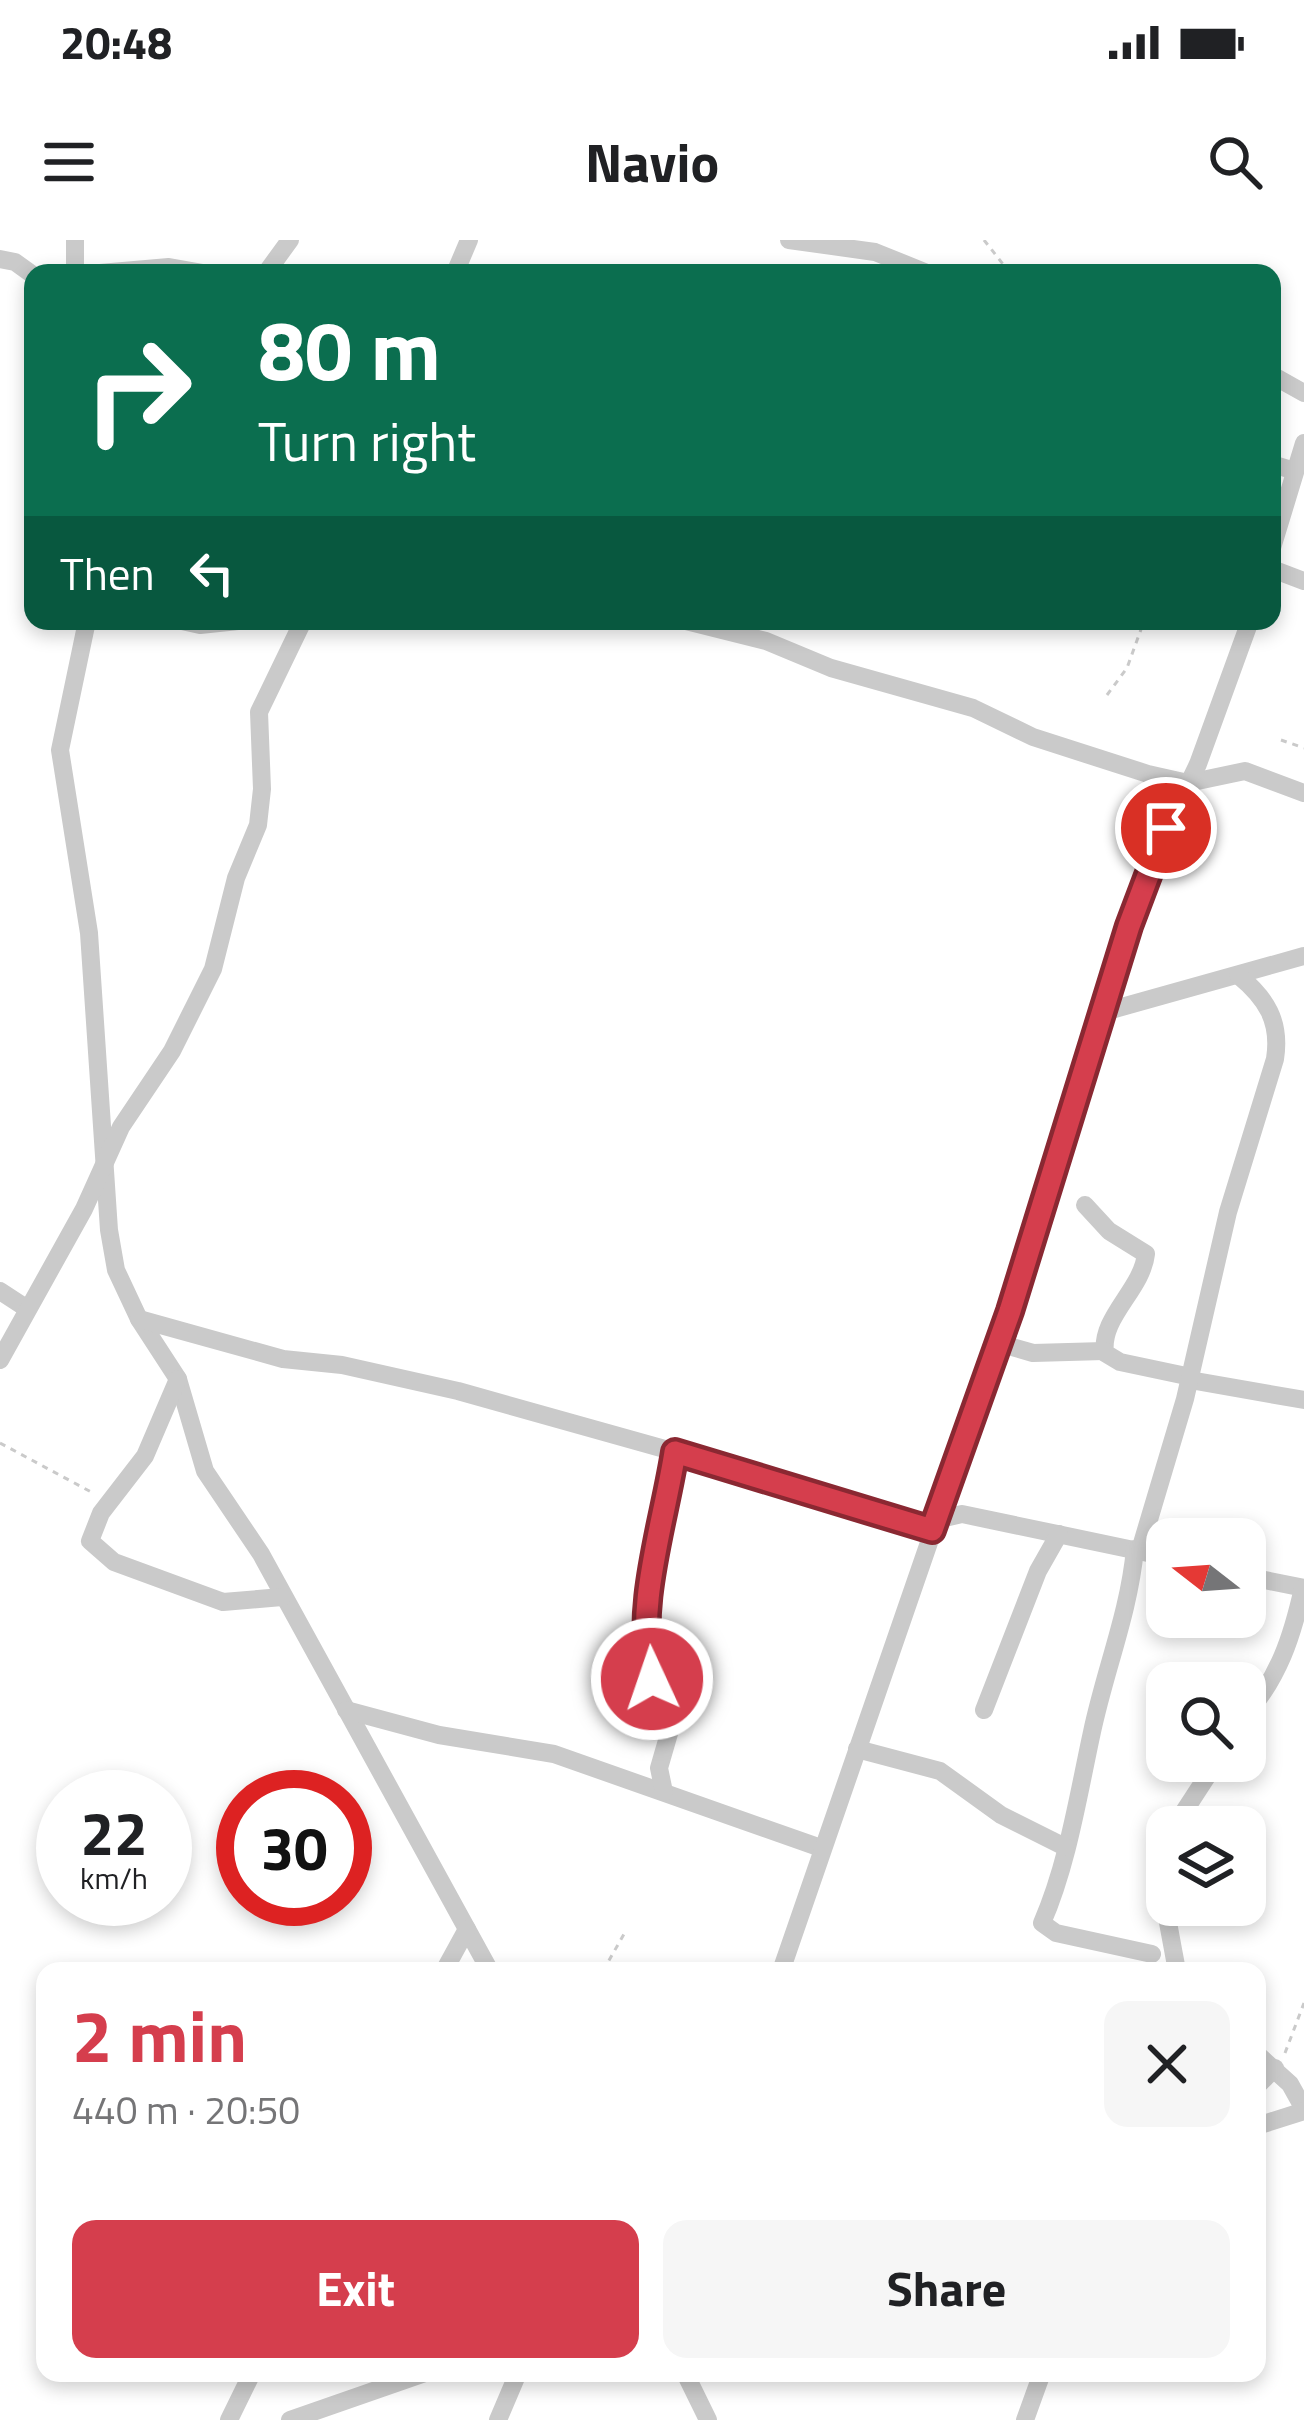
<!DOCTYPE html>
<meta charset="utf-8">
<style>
:root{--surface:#fff;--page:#f6f6f6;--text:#202124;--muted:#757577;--accent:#d53e4d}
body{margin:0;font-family:"Titillium Web",sans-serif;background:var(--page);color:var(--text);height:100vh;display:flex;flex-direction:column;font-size:45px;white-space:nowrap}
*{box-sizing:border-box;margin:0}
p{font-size:39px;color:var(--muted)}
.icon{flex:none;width:66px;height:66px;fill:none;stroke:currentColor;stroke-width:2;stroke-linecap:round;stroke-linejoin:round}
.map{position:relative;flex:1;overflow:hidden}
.side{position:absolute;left:36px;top:1722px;width:1230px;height:420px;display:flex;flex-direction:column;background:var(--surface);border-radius:24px;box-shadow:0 6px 18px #0003}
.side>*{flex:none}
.top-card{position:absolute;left:24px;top:24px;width:1257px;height:366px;border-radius:24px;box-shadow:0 6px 18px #0003;background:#0b6e4f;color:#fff;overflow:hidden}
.needle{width:78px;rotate:287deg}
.tools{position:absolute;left:1146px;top:1278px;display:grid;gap:24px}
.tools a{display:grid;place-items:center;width:120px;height:120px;border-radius:24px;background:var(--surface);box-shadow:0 6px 18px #0003;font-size:60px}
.speed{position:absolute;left:36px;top:1530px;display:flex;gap:24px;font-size:60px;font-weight:700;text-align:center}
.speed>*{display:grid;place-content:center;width:156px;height:156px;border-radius:50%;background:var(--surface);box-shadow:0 6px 18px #0003;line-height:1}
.speed small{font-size:30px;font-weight:400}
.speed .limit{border:18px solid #d22;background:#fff;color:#111}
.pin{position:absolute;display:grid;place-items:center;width:102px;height:102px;color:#fff;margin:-51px;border:6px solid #fff;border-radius:50%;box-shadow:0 3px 12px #0007}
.me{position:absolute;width:132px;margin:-66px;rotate:357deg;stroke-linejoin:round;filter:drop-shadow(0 0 9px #0008)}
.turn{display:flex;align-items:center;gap:42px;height:252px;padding:0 36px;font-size:54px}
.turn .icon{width:156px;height:156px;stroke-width:2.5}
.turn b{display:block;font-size:84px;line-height:102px}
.then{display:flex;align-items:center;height:114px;padding:0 36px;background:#0003;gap:24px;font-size:45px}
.round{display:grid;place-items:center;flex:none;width:126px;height:126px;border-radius:24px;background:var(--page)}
.summary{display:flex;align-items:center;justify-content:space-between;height:204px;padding:0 36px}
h1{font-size:72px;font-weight:700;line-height:90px;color:var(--accent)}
.primary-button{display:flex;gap:24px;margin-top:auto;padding:24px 36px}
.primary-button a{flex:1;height:138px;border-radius:24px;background:var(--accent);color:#fff;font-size:48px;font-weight:700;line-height:138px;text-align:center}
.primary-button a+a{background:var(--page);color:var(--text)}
.status{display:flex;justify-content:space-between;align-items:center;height:84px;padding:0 60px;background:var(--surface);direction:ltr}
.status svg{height:33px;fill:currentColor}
header{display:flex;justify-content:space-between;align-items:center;height:156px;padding:0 36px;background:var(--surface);font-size:54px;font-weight:700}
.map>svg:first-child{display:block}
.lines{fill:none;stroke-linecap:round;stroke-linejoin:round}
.path{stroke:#cacaca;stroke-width:3;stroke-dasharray:6 6;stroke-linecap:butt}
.minor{stroke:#cacaca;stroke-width:18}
.route-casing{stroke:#8a2832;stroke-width:30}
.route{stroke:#d53e4d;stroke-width:21}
</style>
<div class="status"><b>20:48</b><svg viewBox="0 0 49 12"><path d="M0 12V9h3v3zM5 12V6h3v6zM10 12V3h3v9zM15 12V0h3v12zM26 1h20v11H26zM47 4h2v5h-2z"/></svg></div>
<header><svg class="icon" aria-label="menu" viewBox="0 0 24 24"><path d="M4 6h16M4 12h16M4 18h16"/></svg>Navio<svg class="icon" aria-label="search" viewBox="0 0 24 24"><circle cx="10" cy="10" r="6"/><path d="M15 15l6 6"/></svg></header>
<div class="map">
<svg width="1304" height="2180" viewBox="0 0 1304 2180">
<rect width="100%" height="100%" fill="#fff"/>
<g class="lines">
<!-- path -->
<g class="path">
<path d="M984,0l26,33"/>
<path d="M1107,455l20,-27 17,-47"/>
<path d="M1281,500l23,8"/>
<path d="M0,1203l93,50"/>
<path d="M603,1731l21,-37"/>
<path d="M1285,1813l19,-50"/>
</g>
<!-- minor -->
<g class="minor">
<path d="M789,0l86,12 52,21"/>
<path d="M0,19l15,3 18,13"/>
<path d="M75,33v-33"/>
<path d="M100,33l69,-6 34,6"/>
<path d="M266,33l24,-33"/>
<path d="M455,33l14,-33"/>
<path d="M1272,135l32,18"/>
<path d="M1272,224l23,7"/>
<path d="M1272,308l32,-105"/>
<path d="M1272,329l32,12"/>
<path d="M87,381l-27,129 29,183 20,297 7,40 23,49 39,60 27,92 56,83 229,417"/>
<path d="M182,381l18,4 38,-4"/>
<path d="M686,381l80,20 65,27 142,40 60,29 115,37 40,9 57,-12 59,22"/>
<path d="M1104,772l200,-56"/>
<path d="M1085,965l24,26 37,23c-4,36 -46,63 -41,99l15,9 71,15"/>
<path d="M0,1051l26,17"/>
<path d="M139,1079l144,40 59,6 116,26 278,78 196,61"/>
<path d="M998,1103l35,10 71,-2"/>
<path d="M0,1120l84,-151 37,-82 51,-76 41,-82 23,-91 22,-53 4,-36 -3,-77 44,-91"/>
<path d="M178,1139l-33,77 -44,57 -11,28 24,21 109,40 59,-5"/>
<path d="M1190,1140l114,20"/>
<path d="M936,1280l26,-6 205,43"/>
<path d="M1135,1309c-6,64 -30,121 -43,183 -14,64 -24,131 -50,191l14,10 96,21"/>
<path d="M1140,1310l45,-151 43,-187 47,-153c6,-38 -9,-61 -37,-84"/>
<path d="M1245,1336l59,12"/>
<path d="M346,1470l93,25 115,19 267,94"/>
<path d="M984,1470l54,-139 21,-37"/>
<path d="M1245,1476c34,-39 47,-79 58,-128"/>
<path d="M857,1509l83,22 61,44 64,32"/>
<path d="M664,1552l-5,-24 11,-38 -24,-80 6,-82 23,-116"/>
<path d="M1174,1587l43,-66"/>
<path d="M1167,1596l-8,38 18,97"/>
<path d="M444,1731l23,-42"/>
<path d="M781,1731l228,-660 120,-385 25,-70 44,-92 52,-143"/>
<path d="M1257,1814l33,30 14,25"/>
<path d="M1257,1846l18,-18"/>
<path d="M1257,1886l47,-15"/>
<path d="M685,2133l23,47"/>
<path d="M229,2180l23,-47"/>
<path d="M290,2180l135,-47"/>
<path d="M498,2180l20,-47"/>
<path d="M1025,2180l17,-47"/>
</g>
</g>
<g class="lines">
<defs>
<path id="route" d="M652,1439c-18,-70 12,-156 23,-227l257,78 78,-219 119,-385 37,-98"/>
</defs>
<!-- route casing -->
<use href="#route" class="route-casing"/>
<!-- route -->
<use href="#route" class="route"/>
</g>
</svg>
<div class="tools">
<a><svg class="needle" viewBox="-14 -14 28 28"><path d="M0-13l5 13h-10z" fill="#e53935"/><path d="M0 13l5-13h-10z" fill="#757577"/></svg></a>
<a><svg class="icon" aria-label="search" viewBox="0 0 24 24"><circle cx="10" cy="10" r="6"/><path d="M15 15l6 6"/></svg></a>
<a><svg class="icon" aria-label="layers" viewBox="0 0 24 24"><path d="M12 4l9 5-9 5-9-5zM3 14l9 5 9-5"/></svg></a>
</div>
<div class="speed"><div>22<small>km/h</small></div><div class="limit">30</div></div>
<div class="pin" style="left:1166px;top:588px;background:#d93025"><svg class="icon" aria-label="arrive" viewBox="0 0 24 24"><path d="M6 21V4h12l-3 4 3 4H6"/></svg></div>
<svg class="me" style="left:652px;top:1439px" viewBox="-20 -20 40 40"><circle r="17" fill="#d53e4d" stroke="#fff" stroke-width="3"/><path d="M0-11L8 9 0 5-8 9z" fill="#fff"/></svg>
<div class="top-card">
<div class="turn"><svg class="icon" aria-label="right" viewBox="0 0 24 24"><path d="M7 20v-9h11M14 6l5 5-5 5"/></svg><div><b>80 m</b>Turn right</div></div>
<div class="then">Then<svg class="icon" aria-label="left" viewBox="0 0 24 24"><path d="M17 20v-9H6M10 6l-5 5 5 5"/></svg></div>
</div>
<section class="side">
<div class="summary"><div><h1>2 min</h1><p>440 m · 20:50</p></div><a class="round"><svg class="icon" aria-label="close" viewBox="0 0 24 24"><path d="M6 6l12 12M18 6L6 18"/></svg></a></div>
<div class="primary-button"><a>Exit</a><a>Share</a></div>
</section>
</div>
